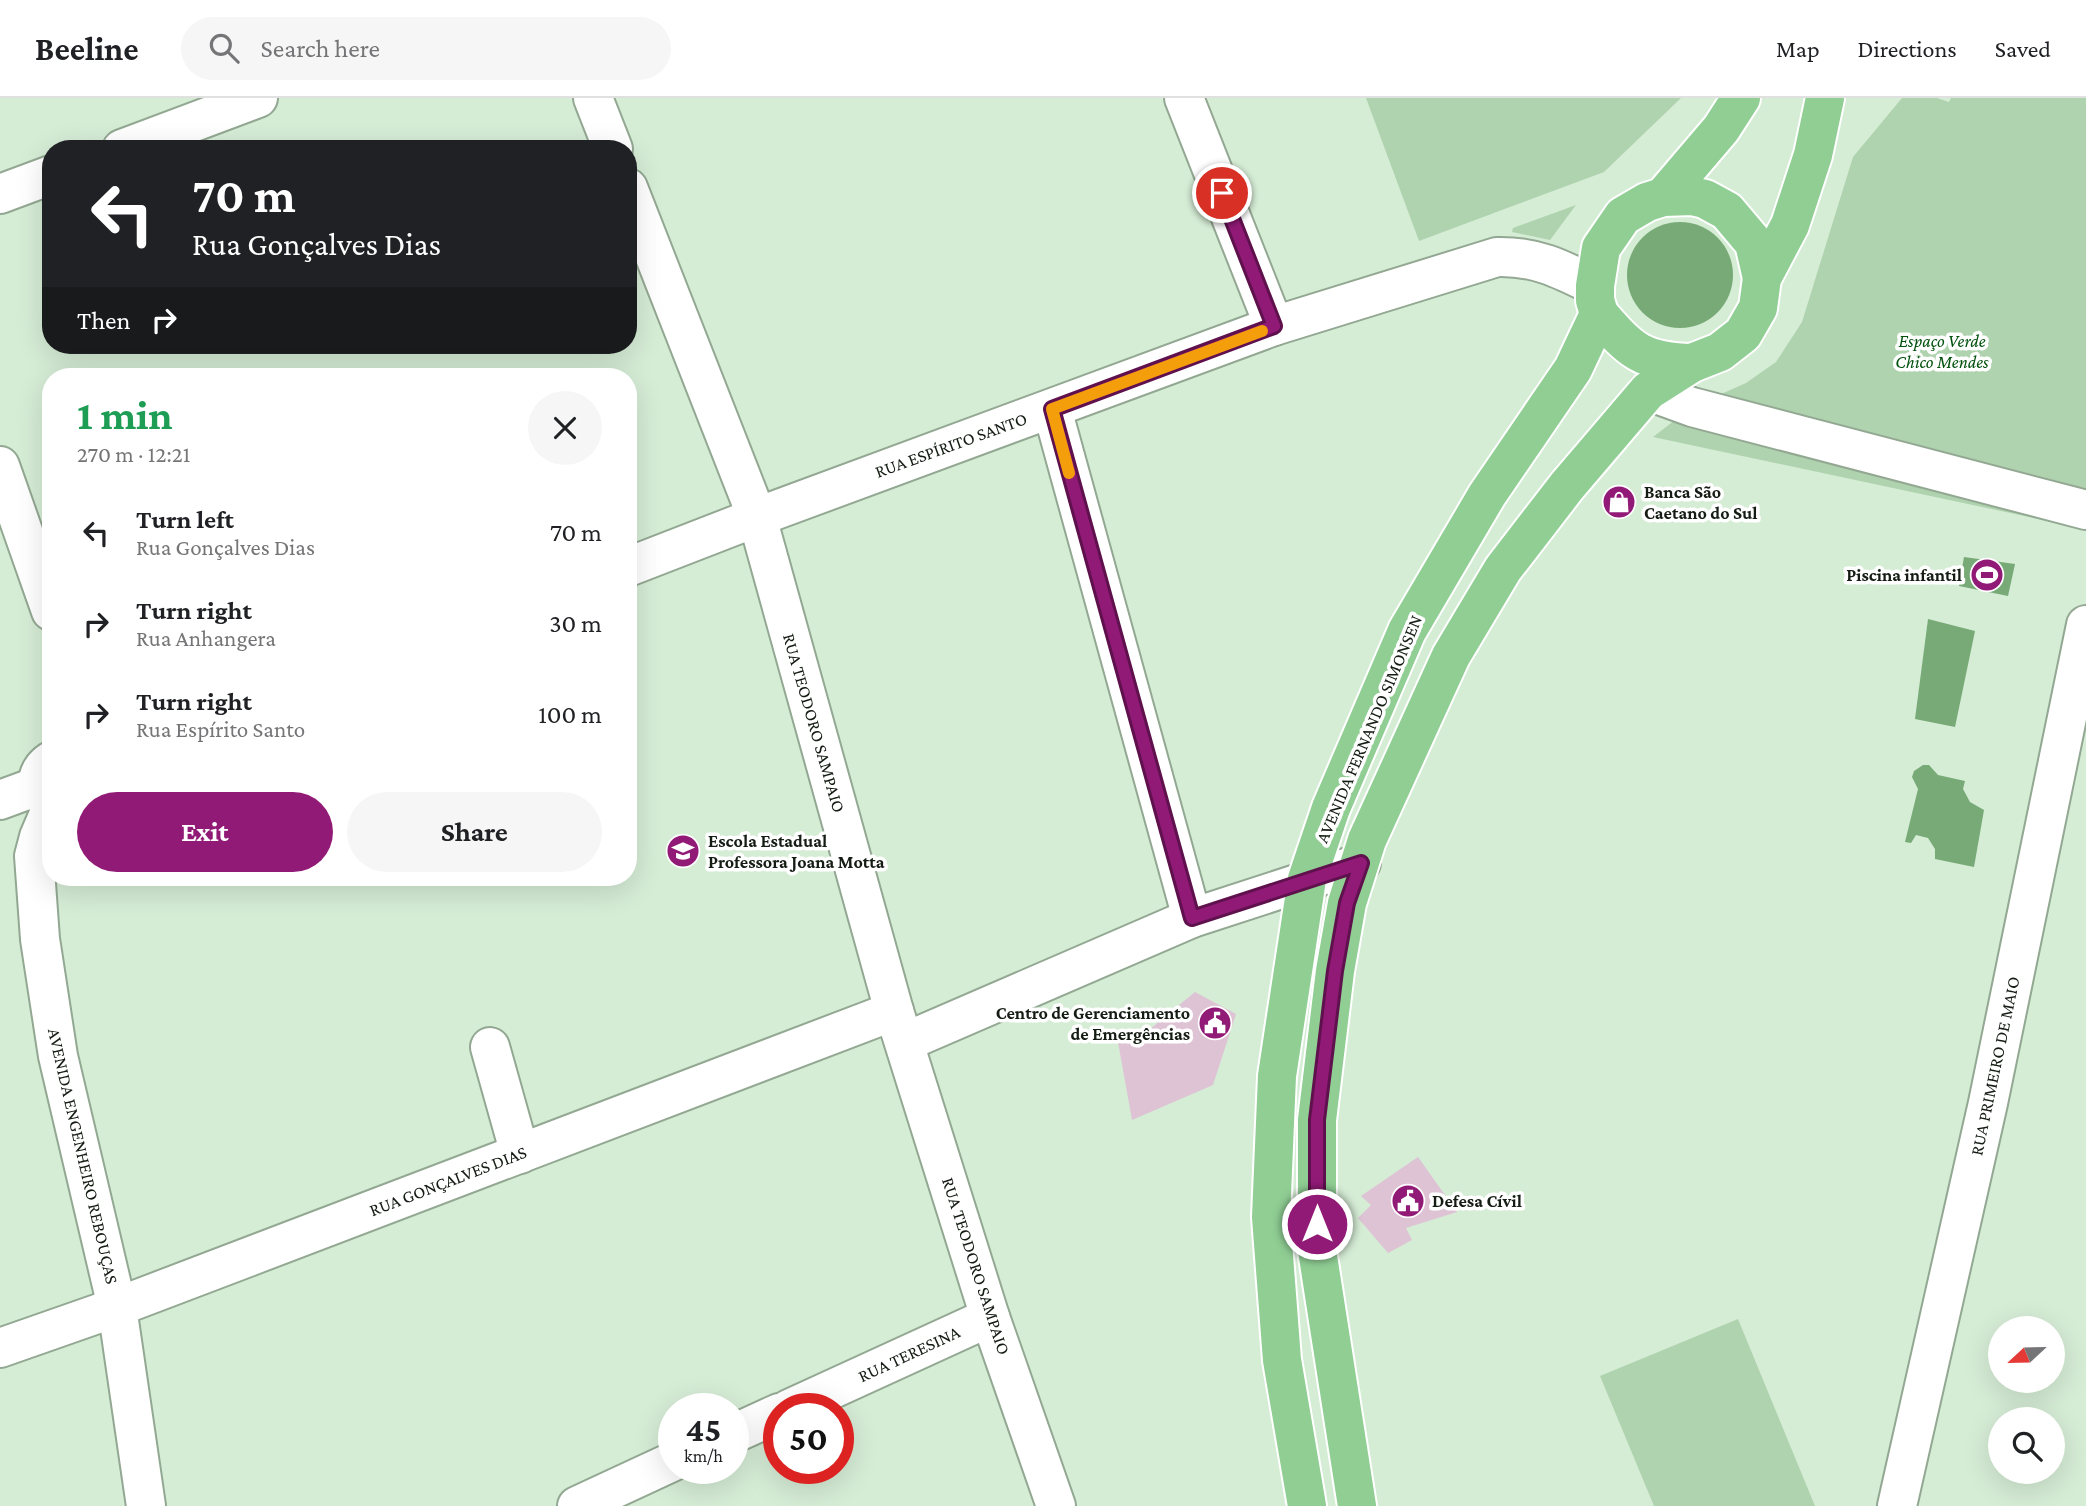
<!DOCTYPE html>
<meta charset="utf-8">
<style>
:root{--surface:#fff;--page:#f6f6f6;--text:#202124;--muted:#757577;--line:#e0e0e0;--accent:#921a77}
body{margin:0;font-family:"Crimson Pro",serif;background:var(--page);color:var(--text);height:100vh;display:flex;flex-direction:column;font-size:26px;white-space:nowrap}
*{box-sizing:border-box;margin:0}
p{font-size:23px;color:var(--muted)}
.icon{flex:none;width:38px;height:38px;fill:none;stroke:currentColor;stroke-width:2;stroke-linecap:round;stroke-linejoin:round}
.map{position:relative;flex:1;overflow:hidden}
.details{position:absolute;left:42px;top:270px;width:595px;height:518px;display:flex;flex-direction:column;background:var(--surface);border-radius:28px;box-shadow:0 7px 28px #0002}
.details>*{flex:none}
.top-card{position:absolute;left:42px;top:42px;width:595px;height:214px;border-radius:28px;box-shadow:0 7px 28px #0002;background:#202124;color:#fff;overflow:hidden}
.needle{width:46px;rotate:248deg}
.buttons{position:absolute;left:1988px;top:1218px;display:grid;gap:14px}
.buttons a{display:grid;place-items:center;width:77px;height:77px;border-radius:50%;background:var(--surface);box-shadow:0 7px 28px #0002;font-size:35px}
.speed{position:absolute;left:658px;top:1295px;display:flex;gap:14px;font-size:35px;font-weight:700;text-align:center}
.speed>*{display:grid;place-content:center;width:91px;height:91px;border-radius:50%;background:var(--surface);box-shadow:0 7px 28px #0002;line-height:1}
.speed small{font-size:18px;font-weight:400}
.speed .limit{border:10px solid #d22;background:#fff;color:#111}
.pin{position:absolute;display:grid;place-items:center;width:60px;height:60px;color:#fff;margin:-30px;border:4px solid #fff;border-radius:50%;box-shadow:0 2px 7px #0007}
.me{position:absolute;width:77px;margin:-38px;rotate:0deg;stroke-linejoin:round;filter:drop-shadow(0 0 5px #0008)}
.turn{display:flex;align-items:center;gap:24px;height:147px;padding:0 35px;font-size:32px}
.turn .icon{width:91px;height:91px;stroke-width:2.5}
.turn b{display:block;font-size:49px;line-height:60px}
.then{display:flex;align-items:center;height:66px;padding:0 35px;background:#0003;gap:14px;font-size:26px}
.round{display:grid;place-items:center;flex:none;width:74px;height:74px;border-radius:37px;background:var(--page)}
.summary{display:flex;align-items:center;justify-content:space-between;height:119px;padding:0 35px}
h1{font-size:42px;font-weight:700;line-height:52px;color:#1e9e55}
.primary-button{display:flex;gap:14px;margin-top:auto;padding:14px 35px}
.primary-button a{flex:1;height:80px;border-radius:42px;background:var(--accent);color:#fff;font-size:28px;font-weight:700;line-height:80px;text-align:center}
.primary-button a+a{background:var(--page);color:var(--text)}
ul{padding:0;list-style:none}
li{display:flex;align-items:center;gap:21px;height:91px;padding:0 35px}
li div{flex:1}
li b{display:block;font-size:26px}
li em{font-style:normal}
header{display:flex;align-items:center;gap:42px;box-sizing:border-box;height:98px;padding:0 35px;background:var(--surface);border-bottom:2px solid var(--line)}
header strong{font-size:33px}
nav{display:flex;gap:38px;margin-inline-start:auto;font-size:24px}
.search{width:490px;height:63px;background:var(--page);display:flex;align-items:center;gap:18px;box-sizing:border-box;padding:0 24px;border-radius:38px;color:var(--muted);font-size:26px}
.map>svg:first-child{display:block}
.green{fill:#b0d3af}
.water{fill:#7a7}
.building{fill:#dec3d5}
.lines{fill:none;stroke-linecap:round;stroke-linejoin:round}
.minor-casing{stroke:#93a892;stroke-width:42}
.major-casing{stroke:#fff;stroke-width:42}
.minor{stroke:#fff;stroke-width:38}
.major{stroke:#90ce94;stroke-width:38}
.route-casing{stroke:#5f114d;stroke-width:18}
.route{stroke:#921a77;stroke-width:12}
.slow{stroke:#f59e0b;stroke-width:12}
.labels{text-anchor:middle;dominant-baseline:central;stroke-width:7;stroke-linejoin:round;paint-order:stroke}
.park-label{font-size:18px;font-style:italic;fill:#00510c;stroke:#fff}
.street-label{font-size:18px;fill:#141c13;stroke:#fff}
.poi-label{font-size:18px;font-weight:bold;fill:#141c13;stroke:#fff;text-anchor:start}
</style>
<header>
<strong>Beeline</strong>
<div class="search"><svg class="icon" aria-label="search" viewBox="0 0 24 24"><circle cx="10" cy="10" r="6"/><path d="M15 15l6 6"/></svg>Search here</div>
<nav><a>Map</a><a>Directions</a><a>Saved</a></nav>
</header>
<div class="map">
<svg width="2086" height="1408" viewBox="0 0 2086 1408">
<rect width="100%" height="100%" fill="#d5ecd5"/>
<!-- green -->
<g class="green">
<path d="M1366,0h315l-77,74 -185,69z"/>
<path d="M1902,0h35l12,4 2,-4h135v410l-10,19 -423,-90 39,-30 54,-24 30,-21 26,-40 51,-165z"/>
<path d="M1576,107l-26,35 -38,-8 1,-4z"/>
<path d="M1738,1221l77,187h-161l-54,-130z"/>
</g>
<!-- water -->
<g class="water">
<circle cx="1680" cy="177" r="53"/>
<path d="M1964,459l51,7 -7,32 -49,-10z"/>
<path d="M1928,521l47,12 -20,96 -40,-8z"/>
<path d="M1923,667h6l9,10 27,6 -2,8 7,13 14,8 -10,57 -39,-8v-10l-7,-11 -12,-3 -5,8 -6,-1 13,-53 -6,-12 2,-6z"/>
</g>
<!-- building -->
<g class="building">
<path d="M1195,894l41,22 -23,71 -81,35 -14,-78 31,-12z"/>
<path d="M1418,1059l39,55 -51,16 6,12 -24,13 -30,-35 13,-13 -10,-9z"/>
</g>
<g class="lines">
<defs>
<g id="minor">
<path d="M593,0l20,51"/>
<path d="M1184,0l90,228"/>
<path d="M122,51l136,-51"/>
<path d="M628,90l129,329 137,494 96,306 66,189"/>
<path d="M0,96l51,-19"/>
<path d="M1648,293l44,16 394,103"/>
<path d="M1052,311l140,509"/>
<path d="M0,368l51,145"/>
<path d="M628,469l129,-50 517,-191 223,-69c39,-1 64,12 98,29"/>
<path d="M51,663c-17,11 -17,31 0,42"/>
<path d="M0,702l38,-14"/>
<path d="M51,711l-12,28 -5,19 6,83 18,117 59,251 29,199"/>
<path d="M905,944l287,-124 169,-55"/>
<path d="M490,949l30,107"/>
<path d="M0,1250l117,-41 777,-296"/>
<path d="M789,1311l201,-92"/>
<path d="M733,1336l46,-21"/>
<path d="M577,1408l97,-45"/>
<path d="M1897,1408l91,-403 98,-478"/>
</g>
<g id="major">
<path d="M1663,99l58,-68 20,-31"/>
<path d="M1599,216c32,37 43,48 93,49"/>
<path d="M1307,1408l-25,-146 -11,-143 6,-141 30,-197 24,-71 76,-177 80,-136 86,-126 26,-55 -4,-14v-14l6,-38 22,-32 24,-14 16,-5 29,-1 13,3 22,12 27,32 8,35"/>
<path d="M1357,1408l-40,-256v-130l18,-149 12,-68 20,-63 84,-184 52,-87 64,-83 81,-95 44,-28 28,-11 23,-18 15,-26 4,-30 28,-53 23,-70 12,-57"/>
</g>
</defs>
<!-- minor casing -->
<use href="#minor" class="minor-casing"/>
<!-- major casing -->
<use href="#major" class="major-casing"/>
<!-- minor -->
<use href="#minor" class="minor"/>
<!-- major -->
<use href="#major" class="major"/>
</g>
<g class="lines">
<defs>
<path id="route" d="M1222,95l52,133 -222,83 140,509 169,-55 -14,40 -12,68 -18,149v104"/>
</defs>
<!-- route casing -->
<use href="#route" class="route-casing"/>
<!-- route -->
<use href="#route" class="route"/>
<!-- slow -->
<path class="slow" d="M1069,375l-17,-64 210,-78"/>
</g>
<!-- icons -->
<defs>
<symbol id="shop-disc" viewBox="-11 -11 22 22"><circle r="9.5" fill="#921a77" stroke="#fff"/><path d="M-5-2.5h2.3a2.7 3.5 0 0 1 5.4 0H5L5.5 6h-11ZM-1.5-2.5h3a1.5 2.3 0 0 0-3 0Z" fill="#fff"/></symbol>
<symbol id="stadium-disc" viewBox="-11 -11 22 22"><circle r="9.5" fill="#921a77" stroke="#fff"/><path d="M0-5a6.5 5 0 1 0 0 10a6.5 5 0 1 0 0-10ZM-3.5-1.8h7v3.6h-7Z" fill="#fff"/></symbol>
<symbol id="school-disc" viewBox="-11 -11 22 22"><circle r="9.5" fill="#921a77" stroke="#fff"/><path d="M0-5L7-2L0 1L-7-2ZM-4 1L0 2.5L4 1V4Q0 6-4 4Z" fill="#fff"/></symbol>
<symbol id="civic-disc" viewBox="-11 -11 22 22"><circle r="9.5" fill="#921a77" stroke="#fff"/><path d="M-.6-6.5H3V-4.5H.6V-3L4-1V1h2V6H-6V1h2V-1L-.6-3ZM-1.2 2.5V6h2.4V2.5Z" fill="#fff"/></symbol>
</defs>
<g fill-rule="evenodd">
<use href="#shop-disc" x="1600" y="385" width="38" height="38"/>
<use href="#stadium-disc" x="1968" y="458" width="38" height="38"/>
<use href="#school-disc" x="664" y="734" width="38" height="38"/>
<use href="#civic-disc" x="1196" y="906" width="38" height="38"/>
<use href="#civic-disc" x="1389" y="1084" width="38" height="38"/>
</g>
<g class="labels">
<!-- park labels -->
<g class="park-label">
<text x="1942" y="243">Espaço Verde<tspan x="1942" dy="21">Chico Mendes</tspan></text>
</g>
<!-- street labels -->
<g class="street-label">
<text transform="translate(951 347) rotate(-20)">RUA ESPÍRITO SANTO</text>
<text transform="translate(814 625) rotate(74)">RUA TEODORO SAMPAIO</text>
<text transform="translate(1369 631) rotate(-67)">AVENIDA FERNANDO SIMONSEN</text>
<text transform="translate(1995 968) rotate(-78)">RUA PRIMEIRO DE MAIO</text>
<text transform="translate(83 1058) rotate(77)">AVENIDA ENGENHEIRO REBOUÇAS</text>
<text transform="translate(448 1083) rotate(-21)">RUA GONÇALVES DIAS</text>
<text transform="translate(976 1168) rotate(72)">RUA TEODORO SAMPAIO</text>
<text transform="translate(909 1256) rotate(-25)">RUA TERESINA</text>
</g>
<!-- poi labels -->
<g class="poi-label">
<text x="1644" y="394">Banca São<tspan x="1644" dy="21">Caetano do Sul</tspan></text>
<text x="1962" y="477" text-anchor="end">Piscina infantil</text>
<text x="708" y="743">Escola Estadual<tspan x="708" dy="21">Professora Joana Motta</tspan></text>
<text x="1190" y="915" text-anchor="end">Centro de Gerenciamento<tspan x="1190" dy="21">de Emergências</tspan></text>
<text x="1432" y="1103">Defesa Cívil</text>
</g>
</g>
</svg>
<div class="buttons">
<a><svg class="needle" viewBox="-14 -14 28 28"><path d="M0-13l5 13h-10z" fill="#e53935"/><path d="M0 13l5-13h-10z" fill="#757577"/></svg></a>
<a><svg class="icon" aria-label="search" viewBox="0 0 24 24"><circle cx="10" cy="10" r="6"/><path d="M15 15l6 6"/></svg></a>
</div>
<div class="speed"><div>45<small>km/h</small></div><div class="limit">50</div></div>
<div class="pin" style="left:1222px;top:95px;background:#d93025"><svg class="icon" aria-label="arrive" viewBox="0 0 24 24"><path d="M6 21V4h12l-3 4 3 4H6"/></svg></div>
<svg class="me" style="left:1317px;top:1126px" viewBox="-20 -20 40 40"><circle r="17" fill="#921a77" stroke="#fff" stroke-width="3"/><path d="M0-11L8 9 0 5-8 9z" fill="#fff"/></svg>
<div class="top-card">
<div class="turn"><svg class="icon" aria-label="left" viewBox="0 0 24 24"><path d="M17 20v-9H6M10 6l-5 5 5 5"/></svg><div><b>70 m</b>Rua Gonçalves Dias</div></div>
<div class="then">Then<svg class="icon" aria-label="right" viewBox="0 0 24 24"><path d="M7 20v-9h11M14 6l5 5-5 5"/></svg></div>
</div>
<section class="details">
<div class="summary"><div><h1>1 min</h1><p>270 m · 12:21</p></div><a class="round"><svg class="icon" aria-label="close" viewBox="0 0 24 24"><path d="M6 6l12 12M18 6L6 18"/></svg></a></div>
<ul>
<li><svg class="icon" aria-label="left" viewBox="0 0 24 24"><path d="M17 20v-9H6M10 6l-5 5 5 5"/></svg><div><b>Turn left</b><p>Rua Gonçalves Dias</p></div><em>70 m</em></li>
<li><svg class="icon" aria-label="right" viewBox="0 0 24 24"><path d="M7 20v-9h11M14 6l5 5-5 5"/></svg><div><b>Turn right</b><p>Rua Anhangera</p></div><em>30 m</em></li>
<li><svg class="icon" aria-label="right" viewBox="0 0 24 24"><path d="M7 20v-9h11M14 6l5 5-5 5"/></svg><div><b>Turn right</b><p>Rua Espírito Santo</p></div><em>100 m</em></li>
</ul>
<div class="primary-button"><a>Exit</a><a>Share</a></div>
</section>
</div>
